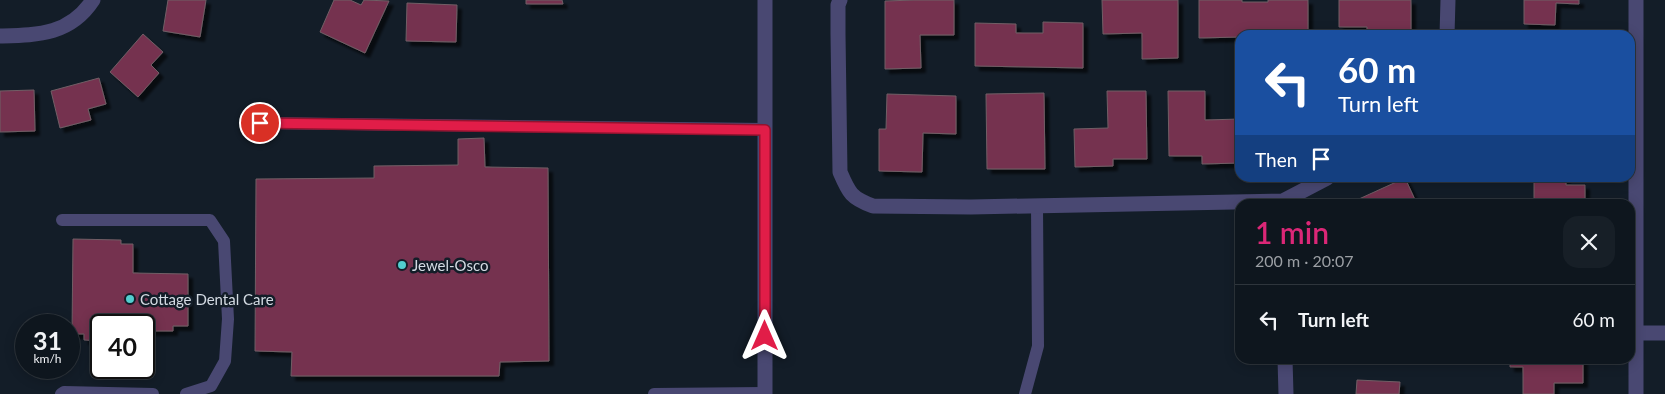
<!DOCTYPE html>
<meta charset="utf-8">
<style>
:root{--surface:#0e161e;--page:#171f27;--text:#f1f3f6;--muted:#9b9fa4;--line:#2e353c;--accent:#db2777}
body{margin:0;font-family:Lato,sans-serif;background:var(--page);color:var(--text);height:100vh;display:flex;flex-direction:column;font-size:19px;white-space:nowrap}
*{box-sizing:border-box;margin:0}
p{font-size:16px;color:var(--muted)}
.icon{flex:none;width:28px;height:28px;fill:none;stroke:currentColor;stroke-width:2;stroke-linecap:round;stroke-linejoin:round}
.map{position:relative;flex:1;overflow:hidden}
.panel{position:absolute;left:1235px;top:199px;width:400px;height:165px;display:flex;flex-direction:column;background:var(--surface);border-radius:15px;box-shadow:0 2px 12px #0003,0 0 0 1px var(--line)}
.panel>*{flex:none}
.guide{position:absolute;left:1235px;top:30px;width:400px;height:152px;border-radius:15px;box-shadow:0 2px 12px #0003,0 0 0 1px var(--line);background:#1a4fa0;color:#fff;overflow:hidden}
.speed{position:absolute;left:15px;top:314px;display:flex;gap:10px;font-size:25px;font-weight:700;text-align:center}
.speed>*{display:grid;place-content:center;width:65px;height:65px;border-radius:50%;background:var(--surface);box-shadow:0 2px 12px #0003,0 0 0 1px var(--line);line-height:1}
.speed small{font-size:12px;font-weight:400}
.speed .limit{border:2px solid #111;border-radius:8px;background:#fff;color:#111}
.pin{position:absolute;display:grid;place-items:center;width:42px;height:42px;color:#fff;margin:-21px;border:2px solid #fff;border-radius:50%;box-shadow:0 1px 5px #0007}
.me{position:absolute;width:55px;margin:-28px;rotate:0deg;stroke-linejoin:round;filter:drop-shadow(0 0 4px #0008)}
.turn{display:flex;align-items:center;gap:18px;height:105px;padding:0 20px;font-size:22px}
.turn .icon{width:65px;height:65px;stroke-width:2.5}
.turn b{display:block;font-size:35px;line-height:42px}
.then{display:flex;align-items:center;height:48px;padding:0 20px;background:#0003;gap:10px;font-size:19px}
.round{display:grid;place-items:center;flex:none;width:52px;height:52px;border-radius:15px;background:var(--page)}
.summary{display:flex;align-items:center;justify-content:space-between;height:85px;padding:0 20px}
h1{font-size:30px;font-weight:600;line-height:38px;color:var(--accent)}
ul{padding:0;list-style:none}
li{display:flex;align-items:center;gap:15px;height:70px;padding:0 20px;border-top:1px solid var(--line)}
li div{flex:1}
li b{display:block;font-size:19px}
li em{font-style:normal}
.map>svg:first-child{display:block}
.building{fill:#743350;stroke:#715e65;filter:url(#shadow)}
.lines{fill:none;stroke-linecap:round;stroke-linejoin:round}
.service{stroke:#494872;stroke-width:12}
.minor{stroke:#494872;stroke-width:15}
.tertiary{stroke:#494872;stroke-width:15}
.route-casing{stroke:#92132f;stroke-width:12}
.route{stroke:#e11d48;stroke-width:9}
.poi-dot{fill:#52cdcf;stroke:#131d28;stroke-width:2}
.labels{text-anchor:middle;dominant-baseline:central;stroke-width:5;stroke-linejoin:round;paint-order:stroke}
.poi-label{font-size:15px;fill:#d4dbe3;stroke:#131d28;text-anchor:start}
</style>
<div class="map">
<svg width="1665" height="394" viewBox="0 0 1665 394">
<defs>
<filter id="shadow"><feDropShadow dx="4.5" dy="4.5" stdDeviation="1" flood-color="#0009"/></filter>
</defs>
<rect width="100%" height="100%" fill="#131d28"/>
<!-- building -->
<g class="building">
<path d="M168,0h38l-6,37 -37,-6z"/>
<path d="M334,0h16l11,5 3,-5 25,1 -24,52 -45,-21z"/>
<path d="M526,0h36l1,4h-37z"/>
<path d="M915,0h39v35h-34l1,33 -36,1v-68z"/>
<path d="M1102,0h76v58l-36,1v-26l-39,1z"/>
<path d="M1199,0h43v2h26v-2h40v35h-68v2l-41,1z"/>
<path d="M1339,0h72v35h-44v-8h-28z"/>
<path d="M1524,0h55v4l-23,-1 -1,22 -31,-1z"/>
<path d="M407,3l50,2 -1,37 -50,-1z"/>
<path d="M1043,22l40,1v45l-108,-2v-43l41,1v9h27z"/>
<path d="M143,34l20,18 -12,13 8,8 -21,24 -28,-25z"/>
<path d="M99,78l7,26 -18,5 3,11 -31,8 -9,-37z"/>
<path d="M34,90l1,41 -35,1v-41z"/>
<path d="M1107,91h39l1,68h-34v7l-38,1 -1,-38 34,-1z"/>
<path d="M1168,91h37v29l35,-1v44l-38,1v-8h-33z"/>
<path d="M1044,93l1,76h-58l-1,-75z"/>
<path d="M887,94l69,2v38l-33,-1 -1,39 -43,-1v-42h7z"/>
<path d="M484,138l1,29 63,1 1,193 -49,1 -1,14h-208l1,-24 -37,-1 1,-172 118,-1v-12l84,-1v-26z"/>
<path d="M1405,178l12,26h-69z"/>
<path d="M1534,178h32v7h19v19h-51z"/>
<path d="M73,239l48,1v4h12v29l55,1v52h-15v5h-29v-6h-43v16l-17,-1v-6h-12z"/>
<path d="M1510,359h73v24h-29v11h-31v-27h-13z"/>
<path d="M1357,380l43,2 -1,12h-43z"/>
</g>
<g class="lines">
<!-- service -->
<g class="service">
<path d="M260,123l505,6"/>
<path d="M62,220h148l14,21 4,78 -3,42 -14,25 -25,8"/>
<path d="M61,394l3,-2 89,2"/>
<path d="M654,394l111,-1"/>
<path d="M1025,394l13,-48 -1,-140"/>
</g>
<!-- minor -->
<g class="minor">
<path d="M840,0l-2,5v29l2,138c9,21 11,26 33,34l98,1 312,-6 44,-23"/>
<path d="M1447,35l1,-35"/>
<path d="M0,36c38,-1 70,-1 93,-36"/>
<path d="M1635,333h30"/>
<path d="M1285,359l1,35"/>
<path d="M1636,394v-394"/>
</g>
<!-- tertiary -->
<path class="tertiary" d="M765,0v394"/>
</g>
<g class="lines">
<defs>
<path id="route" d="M260,123l505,7v206"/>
</defs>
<!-- route casing -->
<use href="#route" class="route-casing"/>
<!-- route -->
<use href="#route" class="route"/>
</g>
<!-- markers -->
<g class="poi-dot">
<circle cx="402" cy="265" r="5"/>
<circle cx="130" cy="299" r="5"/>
</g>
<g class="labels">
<!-- poi labels -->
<g class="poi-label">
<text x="412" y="265">Jewel-Osco</text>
<text x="140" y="299">Cottage Dental Care</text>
</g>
</g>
</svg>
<div class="speed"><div>31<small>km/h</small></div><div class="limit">40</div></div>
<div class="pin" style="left:260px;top:123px;background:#d93025"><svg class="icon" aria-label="arrive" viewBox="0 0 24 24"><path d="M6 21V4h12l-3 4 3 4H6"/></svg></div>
<svg class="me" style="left:765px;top:336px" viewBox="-20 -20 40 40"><path d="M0-17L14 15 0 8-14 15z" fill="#e11d48" stroke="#fff" stroke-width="4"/></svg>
<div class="guide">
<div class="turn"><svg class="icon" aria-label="left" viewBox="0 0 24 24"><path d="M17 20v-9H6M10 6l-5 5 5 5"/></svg><div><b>60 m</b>Turn left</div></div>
<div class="then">Then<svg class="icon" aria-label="arrive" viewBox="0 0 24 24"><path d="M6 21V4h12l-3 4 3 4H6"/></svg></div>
</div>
<section class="panel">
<div class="summary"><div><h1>1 min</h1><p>200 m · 20:07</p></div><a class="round"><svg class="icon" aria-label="close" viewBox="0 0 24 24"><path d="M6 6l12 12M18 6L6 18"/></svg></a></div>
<ul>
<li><svg class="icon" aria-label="left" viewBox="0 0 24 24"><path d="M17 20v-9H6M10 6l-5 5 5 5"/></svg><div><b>Turn left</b></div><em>60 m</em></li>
</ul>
</section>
</div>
